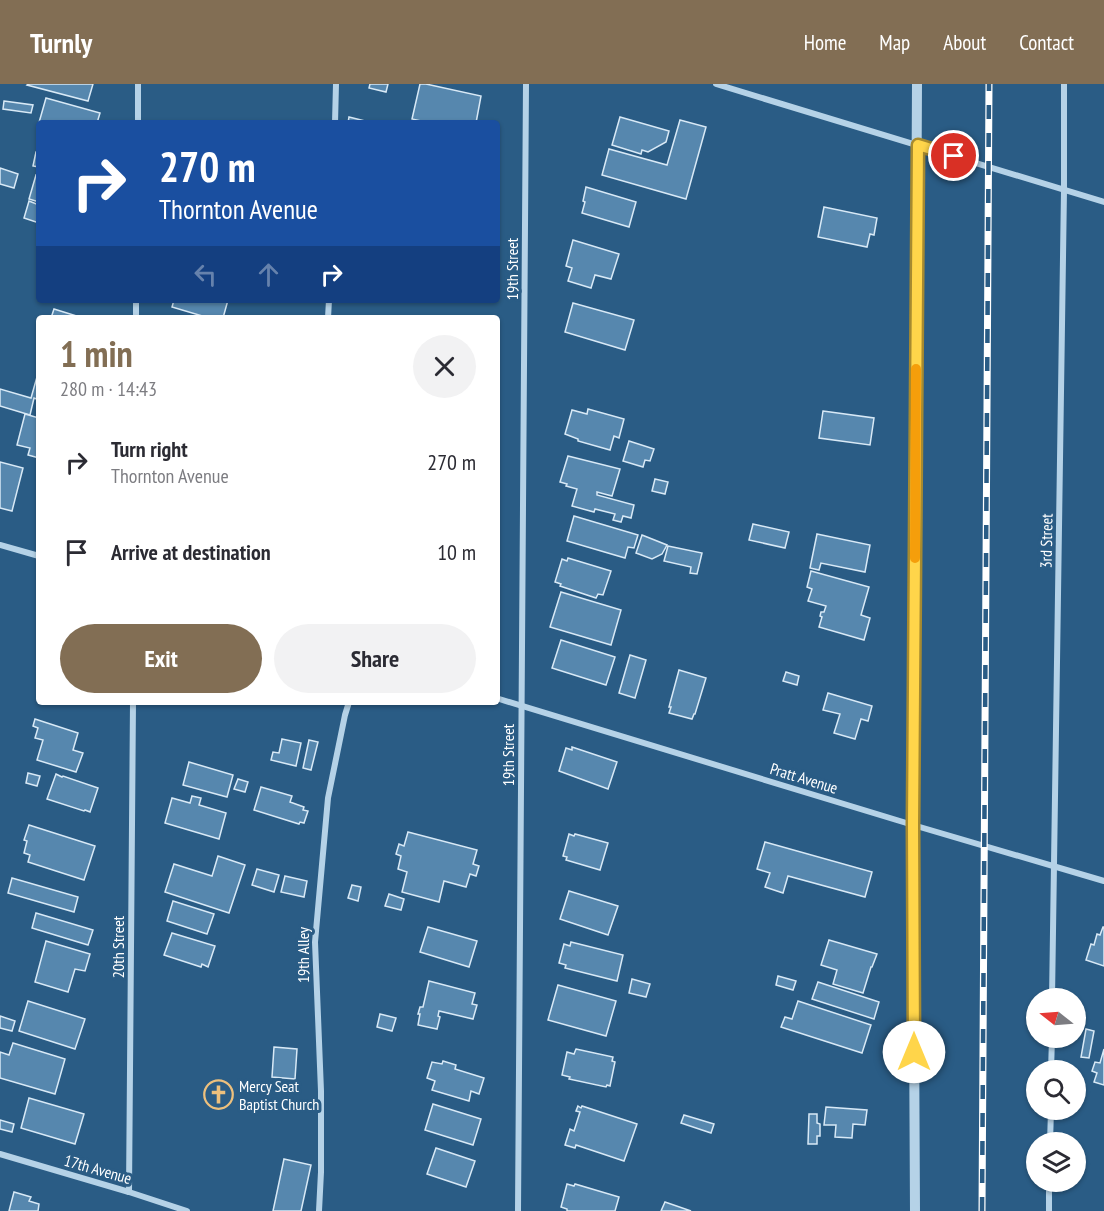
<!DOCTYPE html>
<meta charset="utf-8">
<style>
:root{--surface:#fff;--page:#f2f2f3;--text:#2b2b33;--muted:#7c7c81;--accent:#826e54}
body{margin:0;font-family:"PT Sans Narrow",sans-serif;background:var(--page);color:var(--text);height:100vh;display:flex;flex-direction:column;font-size:22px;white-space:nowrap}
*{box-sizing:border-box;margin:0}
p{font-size:20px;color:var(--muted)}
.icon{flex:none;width:33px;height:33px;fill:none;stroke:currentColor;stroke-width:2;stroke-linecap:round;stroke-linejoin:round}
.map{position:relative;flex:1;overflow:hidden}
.sheet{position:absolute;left:36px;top:231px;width:464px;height:390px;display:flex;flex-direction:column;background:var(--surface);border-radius:6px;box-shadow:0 2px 4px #0004}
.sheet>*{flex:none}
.banner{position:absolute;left:36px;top:36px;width:464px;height:183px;border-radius:6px;box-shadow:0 2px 4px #0004;background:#1a4fa0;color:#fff;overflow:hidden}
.needle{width:39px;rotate:287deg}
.buttons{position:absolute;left:1026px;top:904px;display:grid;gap:12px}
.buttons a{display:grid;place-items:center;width:60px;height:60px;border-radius:50%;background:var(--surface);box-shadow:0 2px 4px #0004;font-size:30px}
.pin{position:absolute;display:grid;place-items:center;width:51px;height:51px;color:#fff;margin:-26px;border:3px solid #fff;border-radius:50%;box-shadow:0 2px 6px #0007}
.me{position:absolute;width:66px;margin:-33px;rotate:0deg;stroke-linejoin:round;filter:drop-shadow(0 0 4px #0008)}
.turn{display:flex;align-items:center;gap:21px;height:126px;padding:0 24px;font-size:27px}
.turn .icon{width:78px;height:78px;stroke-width:2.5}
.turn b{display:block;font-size:42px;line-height:51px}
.lanes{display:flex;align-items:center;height:57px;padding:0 24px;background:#0003;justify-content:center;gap:30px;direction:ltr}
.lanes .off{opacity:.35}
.round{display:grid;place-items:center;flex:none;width:63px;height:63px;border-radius:32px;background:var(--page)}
.summary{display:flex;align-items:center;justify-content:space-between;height:102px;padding:0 24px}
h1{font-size:36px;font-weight:600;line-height:45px;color:var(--accent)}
.button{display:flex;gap:12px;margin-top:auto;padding:12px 24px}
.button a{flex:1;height:69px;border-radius:36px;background:var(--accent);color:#fff;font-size:24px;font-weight:600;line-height:69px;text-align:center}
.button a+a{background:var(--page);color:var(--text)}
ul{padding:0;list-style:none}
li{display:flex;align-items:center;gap:18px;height:90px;padding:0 24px}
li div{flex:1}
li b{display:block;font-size:22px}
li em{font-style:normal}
header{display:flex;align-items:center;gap:36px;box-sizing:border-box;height:84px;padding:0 30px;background:var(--accent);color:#fff}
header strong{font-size:28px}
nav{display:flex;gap:33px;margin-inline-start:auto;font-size:21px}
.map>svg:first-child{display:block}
.building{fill:#5687ae;stroke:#d8e9f6;stroke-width:1.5}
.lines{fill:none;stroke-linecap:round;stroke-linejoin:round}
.minor{stroke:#b5d2e7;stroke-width:6}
.tertiary{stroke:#b5d2e7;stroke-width:10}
.rail-casing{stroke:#fff;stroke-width:7}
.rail{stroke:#2a5c85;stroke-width:4.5;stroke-dasharray:14;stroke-linecap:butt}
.route-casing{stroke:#a68a30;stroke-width:15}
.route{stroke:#ffd54a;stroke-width:10}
.slow{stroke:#f59e0b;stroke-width:10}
.labels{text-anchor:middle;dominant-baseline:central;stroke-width:6;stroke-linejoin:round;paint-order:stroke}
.street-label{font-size:16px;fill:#fff;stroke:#2a5c85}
.poi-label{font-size:16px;fill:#fff;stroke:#2a5c85;text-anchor:start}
</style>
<header>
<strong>Turnly</strong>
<nav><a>Home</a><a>Map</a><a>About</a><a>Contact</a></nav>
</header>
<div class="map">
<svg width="1104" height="1127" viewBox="0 0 1104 1127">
<rect width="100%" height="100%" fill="#2a5c85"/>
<!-- building -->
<g class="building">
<path d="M28,0h65l-5,17 -61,-16z"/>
<path d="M370,0h18l-2,8 -17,-4z"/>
<path d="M420,0h6l55,12 -5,27h-46l-18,-4z"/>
<path d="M46,14l54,15 -3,10h-58v4l-1,-1z"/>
<path d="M4,17l29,4 -2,8 -28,-4z"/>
<path d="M349,33l24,6h-25z"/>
<path d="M620,33l49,14 -3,11 -18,10 -6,-2 -1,4 -29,-9z"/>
<path d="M680,36l26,7 -20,72 -84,-24 7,-26 58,16z"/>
<path d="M36,68h3v15l-6,-1z"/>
<path d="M0,84l18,6 -4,14 -14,-4z"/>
<path d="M36,91l3,1v26l-10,-3z"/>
<path d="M586,103l50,15 -7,25 -47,-14 3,-11 -2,-1z"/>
<path d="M29,117l10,4v18l-15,-5z"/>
<path d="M824,123l53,11 -3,17 -4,-1 -3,13 -49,-10z"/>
<path d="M573,156l46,14 -8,25 -16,-4 -4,13 -23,-7 4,-13 -6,-2z"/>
<path d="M174,216h54l-5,18h-14l-37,-11z"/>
<path d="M573,219l61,17 -9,30 -60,-18z"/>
<path d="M54,225l29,9h-32z"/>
<path d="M39,286v30l-5,-2 -4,17 -30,-9v-17l31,9z"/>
<path d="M588,325l36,10 -5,19 -5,-2 -4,14 -32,-9v-2l-13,-5 7,-24 15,4z"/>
<path d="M823,327l51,7 -4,27 -51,-7z"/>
<path d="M25,330l14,4v40l-11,-3 2,-7 -13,-3z"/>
<path d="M629,357l25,8 -4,12 -5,-1 -2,7 -20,-6z"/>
<path d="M568,372l52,13 -8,27 -15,-4v3l37,10 -3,13 -8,-2 -2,6 -8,-2 2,-6 -20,-5 -1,3 -22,-6 5,-17 -11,-3 1,-2 -7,-2z"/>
<path d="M0,378l23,6 -11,43 -12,-3z"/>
<path d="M655,395l13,3 -3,12 -13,-3z"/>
<path d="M574,432l64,19 -4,13 -6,-1 -3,11 -58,-17z"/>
<path d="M753,440l36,8 -4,16 -36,-8z"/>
<path d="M817,450l53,11 -5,27 -44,-9 -2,7 -9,-2z"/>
<path d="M642,451l25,10 -5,9 -10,5 -16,-6z"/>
<path d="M668,462l34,7 -5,21 -7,-1 1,-6 -27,-6z"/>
<path d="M568,474l43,13 -8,24 -5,-1 -2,4 -36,-12 1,-2 -6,-2 7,-23 5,2z"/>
<path d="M811,487l58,16 -8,28 9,3 -6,22 -45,-13 3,-10 -2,-1 1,-4h3l2,-6 -18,-5 4,-12 -5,-2z"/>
<path d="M561,508l60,18 -10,35 -61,-18z"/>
<path d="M561,556l54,17 -9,28 -54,-17z"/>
<path d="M630,571l16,5 -11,38 -16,-5z"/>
<path d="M679,586l27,8 -11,36h-1l-2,5 -23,-6 2,-6h-2z"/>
<path d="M786,588l13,4 -2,9 -14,-4z"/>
<path d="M828,609l44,13 -4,15 -7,-2 -6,20 -21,-6 6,-19 -17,-4z"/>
<path d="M35,635l43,14 -5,17 10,3 -7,19 -39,-12 6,-20 -8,-2 3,-10 -5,-2z"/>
<path d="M282,655l19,4 -5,23 -25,-6 2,-8 6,1z"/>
<path d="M309,656l9,2 -7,28 -8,-2z"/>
<path d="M572,663l45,15 -9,27 -49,-18 7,-23 6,2z"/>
<path d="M189,678l44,13 -6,22 -44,-12z"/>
<path d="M28,689l12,3 -3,10 -11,-3z"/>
<path d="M56,690l6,3 1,-1 35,12 -8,24 -5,-2 -1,1 -37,-12z"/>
<path d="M238,695l10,3 -3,10 -11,-3z"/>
<path d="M261,703l31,9 -2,6 14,5 -1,3 5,1 -4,12 -4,-1 -1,2 -45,-14z"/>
<path d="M192,712l9,2 -2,7 27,8 -7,26 -54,-16 7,-25 18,5z"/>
<path d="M29,741l66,21 -11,34 -56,-18 2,-7 -6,-2 3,-12 -3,-1z"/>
<path d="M408,748l69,18 -4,14 6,2 -3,10 -6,-2 -4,13 -22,-6 -5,21 -37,-10 5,-20 -9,-3 3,-13 -5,-2 3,-10 5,2z"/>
<path d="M569,750l5,2 1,-2 33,9 -8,27 -34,-10 1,-3 -4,-1z"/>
<path d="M765,758l107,30 -7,25 -77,-21 -5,17 -18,-6 5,-14 -13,-4z"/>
<path d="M218,772l27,9 -16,48 -64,-21 9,-28 38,12z"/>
<path d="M257,785l22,6 -5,17 -22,-7z"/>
<path d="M285,792l22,5 -3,16 -23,-5z"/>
<path d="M12,794l66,19 -4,15 -66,-19z"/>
<path d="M352,801l9,2 -3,14 -10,-3z"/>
<path d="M569,807l49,15 -10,29 -48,-16z"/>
<path d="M389,810l15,5 -3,11 -16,-4z"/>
<path d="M173,817l41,13 -7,20 -40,-13z"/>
<path d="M36,829l57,17 -5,15 -56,-17z"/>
<path d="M428,843l49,14 -8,26 -49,-15z"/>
<path d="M1103,843h1v39l-18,-6 5,-16 3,1 3,-11 3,1z"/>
<path d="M172,849l43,13 -7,21 -6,-3 -1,3 -37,-12z"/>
<path d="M829,856l48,14 -5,13h-1l-8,26 -30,-9 4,-14 -16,-5z"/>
<path d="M46,857l44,13 -5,17 -10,-2 -7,23 -33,-10z"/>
<path d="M571,858l52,13 -6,26 -52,-13 1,-3 -7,-2 5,-19 6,2z"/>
<path d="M778,892l18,5 -3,9 -17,-5z"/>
<path d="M632,895l18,5 -4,13 -17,-4z"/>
<path d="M429,897l46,12 -3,11 5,1 -4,14 -34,-8 -1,5 2,1 -3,12 -19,-4 2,-11h-2l2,-7h3z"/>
<path d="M818,898l61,20 -5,17 -62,-20z"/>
<path d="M558,901l58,16 -10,35 -58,-16z"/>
<path d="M28,917l57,18 -10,30 -56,-18z"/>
<path d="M798,917l73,24 -9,28 -81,-26 4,-10 7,2z"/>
<path d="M380,930l16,4 -4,13 -15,-4z"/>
<path d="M0,932l15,5 -3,10 -12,-3z"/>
<path d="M1086,945l8,2 -5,27 -8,-1z"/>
<path d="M13,959l52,16 -10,35 -55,-16v-26l9,3z"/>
<path d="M274,963l23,2 -2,30 -23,-2z"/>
<path d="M576,965l37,8 -1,4 3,1 -5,24 -3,-1 -1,2 -37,-8 1,-2 -8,-2 5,-23 7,2z"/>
<path d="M1104,965v36l-10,-3 3,-9 -5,-2 3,-9 5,1z"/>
<path d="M443,977l13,4 -1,4 29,9 -5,16 -8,-3 -2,10 -37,-11 3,-9 -8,-3 5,-16 10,2z"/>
<path d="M29,1014l55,16 -9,30 -54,-16z"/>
<path d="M433,1020l48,15 -8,26 -48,-15z"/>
<path d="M578,1022l3,2 1,-2 55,18 -13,37 -48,-16 -1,3 -10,-3 5,-16 4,2 6,-19 -4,-1z"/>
<path d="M826,1023l41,3 -2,15 -12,-1 -1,14 -17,-1 1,-12h-12z"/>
<path d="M809,1030h8v9l3,1v12h-3v8h-9z"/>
<path d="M684,1031l30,9 -3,9 -30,-10z"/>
<path d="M0,1036l14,4 -2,8 -12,-3z"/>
<path d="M436,1064l39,13 -9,26 -39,-13z"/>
<path d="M284,1075l27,6 -10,46h-28z"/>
<path d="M567,1100l7,2 1,-2 44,13 -4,14h-48v-2l-6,-2z"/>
<path d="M14,1108l17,5 -2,4 10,3 -1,7h-29z"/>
<path d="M665,1118l26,9h-30z"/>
</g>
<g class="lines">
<!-- minor -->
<g class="minor">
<path d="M716,0l388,118"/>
<path d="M138,39v-39"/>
<path d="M335,39l1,-39"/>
<path d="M136,234v-18"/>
<path d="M328,234l1,-18"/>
<path d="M0,461l39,11"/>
<path d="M496,614l417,127 191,56"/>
<path d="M1052,915l12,-809v-106"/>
<path d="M1051,987l1,-33"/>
<path d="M1050,1059l1,-33"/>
<path d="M0,1070l129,38 58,19"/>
<path d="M129,1108l4,-490"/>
<path d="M319,1127l2,-39v-81l-6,-149 13,-144 17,-83 4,-13"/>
<path d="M518,1127l8,-1127"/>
<path d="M1049,1127v-29"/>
</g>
<!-- tertiary -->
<path class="tertiary" d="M915,1127l-2,-386 4,-741"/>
<defs>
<path id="rail" d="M982,1127l7,-1127"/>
</defs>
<!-- rail casing -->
<use href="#rail" class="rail-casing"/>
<!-- rail -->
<use href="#rail" class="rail"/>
</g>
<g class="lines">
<defs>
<path id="route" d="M914,968l-1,-227 5,-680 36,11"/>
</defs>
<!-- route casing -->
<use href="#route" class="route-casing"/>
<!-- route -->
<use href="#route" class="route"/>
<!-- slow -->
<path class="slow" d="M915,474l1,-189"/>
</g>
<!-- icons -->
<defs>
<symbol id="church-ring" viewBox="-11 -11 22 22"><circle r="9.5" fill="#2a5c85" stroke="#edc07d" stroke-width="1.5"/><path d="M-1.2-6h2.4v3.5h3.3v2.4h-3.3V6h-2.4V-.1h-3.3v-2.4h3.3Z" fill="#edc07d"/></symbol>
</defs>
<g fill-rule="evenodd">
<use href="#church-ring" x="202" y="994" width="33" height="33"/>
</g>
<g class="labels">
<!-- street labels -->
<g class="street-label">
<text transform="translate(512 185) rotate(-90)">19th Street</text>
<text transform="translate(1046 457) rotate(-89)">3rd Street</text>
<text transform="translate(508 671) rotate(-90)">19th Street</text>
<text transform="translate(804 694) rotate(17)">Pratt Avenue</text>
<text transform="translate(118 863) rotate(-90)">20th Street</text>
<text transform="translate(303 871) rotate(-90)">19th Alley</text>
<text transform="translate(98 1085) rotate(16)">17th Avenue</text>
</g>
<!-- poi labels -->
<g class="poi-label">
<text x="239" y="1002">Mercy Seat<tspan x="239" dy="18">Baptist Church</tspan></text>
</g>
</g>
</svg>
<div class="buttons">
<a><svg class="needle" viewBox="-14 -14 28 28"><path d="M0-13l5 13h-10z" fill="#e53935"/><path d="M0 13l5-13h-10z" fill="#7c7c81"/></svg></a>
<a><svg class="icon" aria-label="search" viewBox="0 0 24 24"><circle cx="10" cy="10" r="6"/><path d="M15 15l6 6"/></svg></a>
<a><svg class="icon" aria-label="layers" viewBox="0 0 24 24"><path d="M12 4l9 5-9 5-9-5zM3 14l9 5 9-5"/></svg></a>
</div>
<div class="pin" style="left:954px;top:72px;background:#d93025"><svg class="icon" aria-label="arrive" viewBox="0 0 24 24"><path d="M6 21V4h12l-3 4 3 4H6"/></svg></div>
<svg class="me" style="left:914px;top:968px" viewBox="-20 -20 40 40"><circle r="19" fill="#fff"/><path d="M0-13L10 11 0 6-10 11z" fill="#ffd54a"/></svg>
<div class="banner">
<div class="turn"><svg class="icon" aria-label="right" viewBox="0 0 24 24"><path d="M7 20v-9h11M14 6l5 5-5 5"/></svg><div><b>270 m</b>Thornton Avenue</div></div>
<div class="lanes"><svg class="icon off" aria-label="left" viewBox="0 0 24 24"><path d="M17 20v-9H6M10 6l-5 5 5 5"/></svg><svg class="icon off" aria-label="ahead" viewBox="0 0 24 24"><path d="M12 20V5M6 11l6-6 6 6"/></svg><svg class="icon" aria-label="right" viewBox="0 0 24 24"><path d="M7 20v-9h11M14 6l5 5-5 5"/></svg></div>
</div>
<section class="sheet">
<div class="summary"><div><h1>1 min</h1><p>280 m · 14:43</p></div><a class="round"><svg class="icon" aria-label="close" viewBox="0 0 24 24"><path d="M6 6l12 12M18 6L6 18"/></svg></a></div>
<ul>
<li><svg class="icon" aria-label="right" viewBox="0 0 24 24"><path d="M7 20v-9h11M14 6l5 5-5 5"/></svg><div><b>Turn right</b><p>Thornton Avenue</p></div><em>270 m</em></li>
<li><svg class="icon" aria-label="arrive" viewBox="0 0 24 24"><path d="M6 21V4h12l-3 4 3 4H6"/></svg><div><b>Arrive at destination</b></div><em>10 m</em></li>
</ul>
<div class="button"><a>Exit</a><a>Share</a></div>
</section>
</div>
